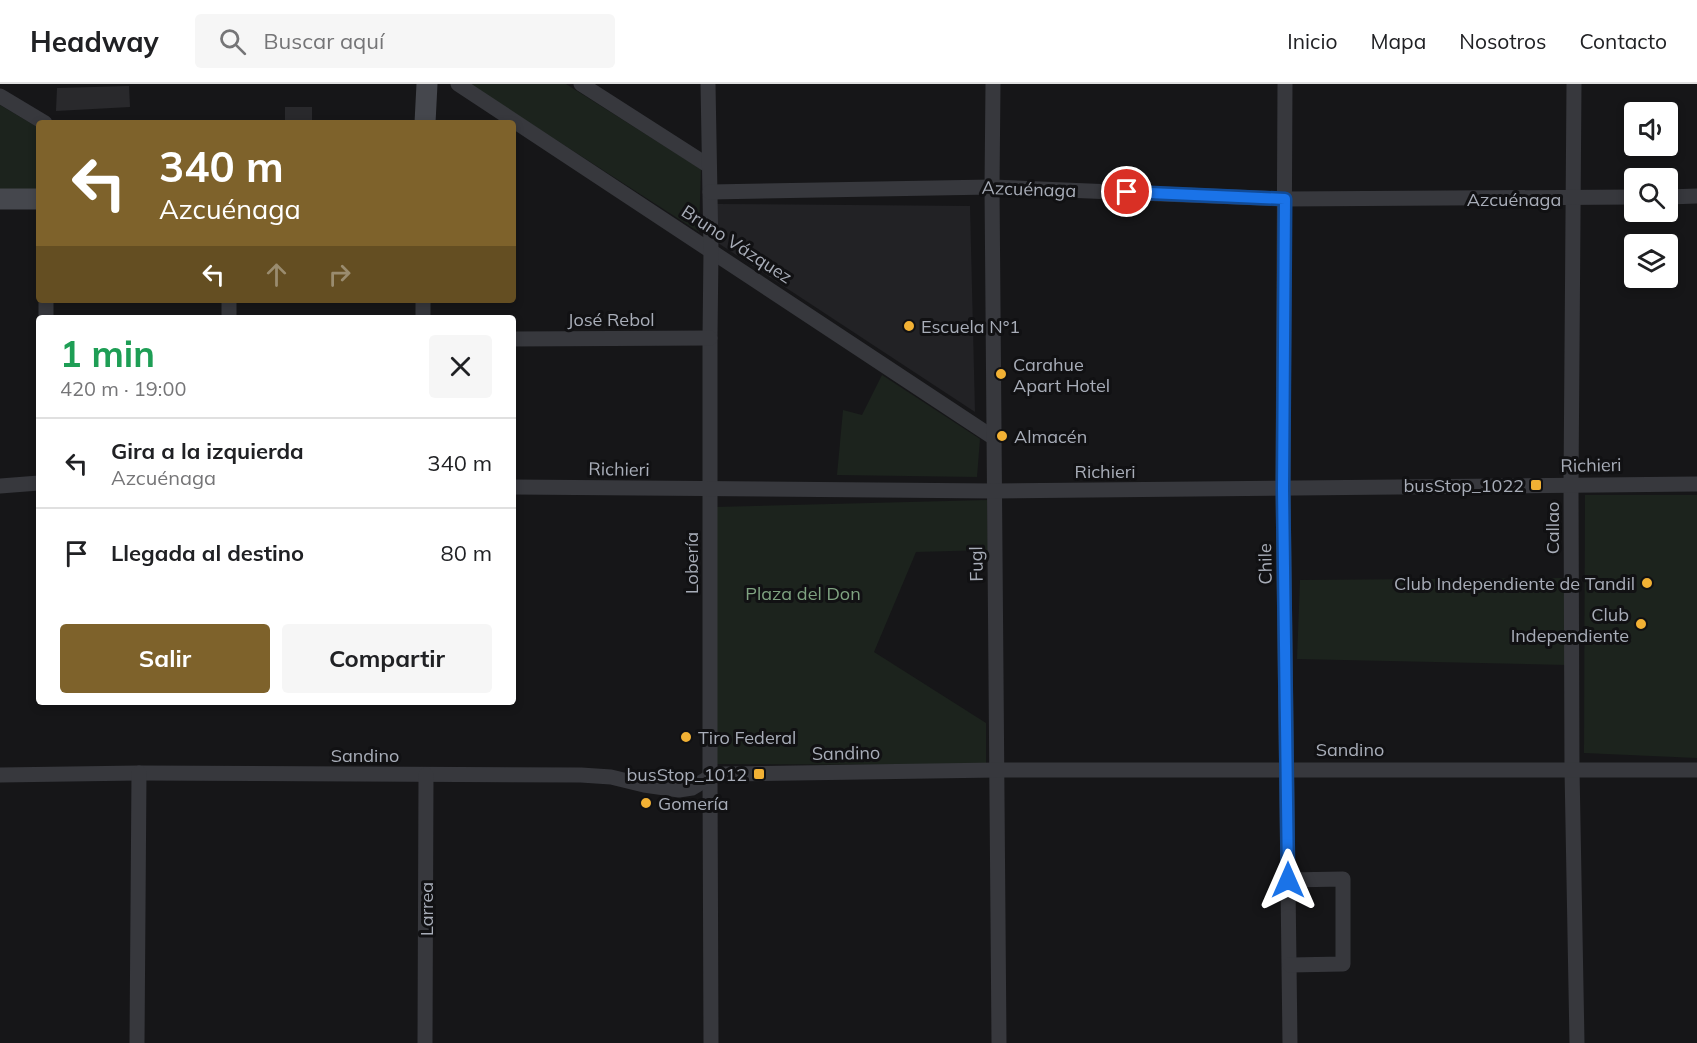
<!DOCTYPE html>
<html lang="es">
<meta charset="utf-8">
<style>
:root{--surface:#fff;--page:#f6f6f6;--text:#202124;--muted:#757577;--line:#e0e0e0;--accent:#7e622b}
body{margin:0;font-family:Mulish,sans-serif;background:var(--page);color:var(--text);height:100vh;display:flex;flex-direction:column;font-size:22px;white-space:nowrap}
*{box-sizing:border-box;margin:0}
p{font-size:20px;color:var(--muted)}
.icon{flex:none;width:33px;height:33px;fill:none;stroke:currentColor;stroke-width:2;stroke-linecap:round;stroke-linejoin:round}
.map{position:relative;flex:1;overflow:hidden}
.drawer{position:absolute;left:36px;top:231px;width:480px;height:390px;display:flex;flex-direction:column;background:var(--surface);border-radius:6px;box-shadow:0 3px 9px #0003}
.drawer>*{flex:none}
.top-card{position:absolute;left:36px;top:36px;width:480px;height:183px;border-radius:6px;box-shadow:0 3px 9px #0003;background:#7e622b;color:#fff;overflow:hidden}
.tools{position:absolute;left:1624px;top:18px;display:grid;gap:12px}
.tools a{display:grid;place-items:center;width:54px;height:54px;border-radius:6px;background:var(--surface);box-shadow:0 3px 9px #0003;font-size:30px}
.pin{position:absolute;display:grid;place-items:center;width:51px;height:51px;color:#fff;margin:-26px;border:3px solid #fff;border-radius:50%;box-shadow:0 2px 6px #0007}
.me{position:absolute;width:66px;margin:-33px;rotate:0deg;stroke-linejoin:round;filter:drop-shadow(0 0 4px #0008)}
.turn{display:flex;align-items:center;gap:21px;height:126px;padding:0 24px;font-size:27px}
.turn .icon{width:78px;height:78px;stroke-width:2.5}
.turn b{display:block;font-size:42px;line-height:51px}
.lanes{display:flex;align-items:center;height:57px;padding:0 24px;background:#0003;justify-content:center;gap:30px;direction:ltr}
.lanes .off{opacity:.35}
.round{display:grid;place-items:center;flex:none;width:63px;height:63px;border-radius:6px;background:var(--page)}
.head{display:flex;align-items:center;justify-content:space-between;height:102px;padding:0 24px}
h1{font-size:36px;font-weight:700;line-height:45px;color:#1e9e55}
.button{display:flex;gap:12px;margin-top:auto;padding:12px 24px}
.button a{flex:1;height:69px;border-radius:6px;background:var(--accent);color:#fff;font-size:24px;font-weight:700;line-height:69px;text-align:center}
.button a+a{background:var(--page);color:var(--text)}
ul{padding:0;list-style:none}
li{display:flex;align-items:center;gap:18px;height:90px;padding:0 24px;border-top:2px solid var(--line)}
li div{flex:1}
li b{display:block;font-size:22px}
li em{font-style:normal}
header{display:flex;align-items:center;gap:36px;box-sizing:border-box;height:84px;padding:0 30px;background:var(--surface);border-bottom:2px solid var(--line)}
header strong{font-size:28px}
nav{display:flex;gap:33px;margin-inline-start:auto;font-size:21px}
.search{width:420px;height:54px;background:var(--page);display:flex;align-items:center;gap:15px;box-sizing:border-box;padding:0 21px;border-radius:6px;color:var(--muted);font-size:22px}
.map>svg:first-child{display:block}
.built{fill:#222225}
.green{fill:#1c231d}
.building{fill:#29292c}
.lines{fill:none;stroke-linecap:round;stroke-linejoin:round}
.street{stroke:#37383d;stroke-width:15}
.secondary{stroke:#45474d;stroke-width:21}
.route-casing{stroke:#114b97;stroke-width:15}
.route{stroke:#1a73e8;stroke-width:10}
.poi-dot{fill:#f2b134;stroke:#111113;stroke-width:2}
.labels{text-anchor:middle;dominant-baseline:central;stroke-width:6;stroke-linejoin:round;paint-order:stroke}
.street-label{font-size:18px;fill:#a8adb8;stroke:#111113}
.poi-label{font-size:18px;fill:#a8adb8;stroke:#111113;text-anchor:start}
.park-label{font-size:18px;fill:#7fa381;stroke:#111113}
</style>
<header>
<strong>Headway</strong>
<div class="search"><svg class="icon" aria-label="search" viewBox="0 0 24 24"><circle cx="10" cy="10" r="6"/><path d="M15 15l6 6"/></svg>Buscar aquí</div>
<nav><a>Inicio</a><a>Mapa</a><a>Nosotros</a><a>Contacto</a></nav>
</header>
<div class="map">
<svg width="1697" height="959" viewBox="0 0 1697 959">
<rect width="100%" height="100%" fill="#161618"/>
<!-- built -->
<path class="built" d="M717,120l253,2 5,206 -260,-171z"/>
<!-- green -->
<g class="green">
<path d="M469,0h97l135,85 -2,63z"/>
<path d="M0,21l39,23v63l-39,-1z"/>
<path d="M882,291l98,64 -3,38 -140,-2 6,-65 19,5z"/>
<path d="M1585,411h112v263l-113,-5z"/>
<path d="M987,416l1,50 -72,2 -42,100 112,71v42l-269,-1 -2,-257z"/>
<path d="M1567,494l-1,87 -269,-6 3,-79z"/>
</g>
<!-- building -->
<g class="building">
<path d="M129,2l1,21 -74,4 1,-23z"/>
<rect x="285" y="23" width="27" height="16"/>
</g>
<g class="lines">
<!-- street -->
<g class="street">
<path d="M458,0l536,354"/>
<path d="M581,0l128,82"/>
<path d="M708,0l3,166 -1,88v439l1,266"/>
<path d="M993,0l-1,103 7,856"/>
<path d="M1285,0l-2,405 7,554"/>
<path d="M1574,0l-3,401 1,284 5,274"/>
<path d="M0,12l45,27"/>
<path d="M710,108l282,-5 293,12 350,-2"/>
<path d="M1668,113l29,-1"/>
<path d="M46,216v18"/>
<path d="M423,216v18"/>
<path d="M229,234v-18"/>
<path d="M513,255l197,-1"/>
<path d="M0,402l39,-3"/>
<path d="M513,403l481,4 703,-7"/>
<path d="M0,691l139,-2 442,2 30,2 33,8 35,5 13,-2 18,-11 14,-3 273,-4h700"/>
<path d="M1288,796l55,-1v85l-53,1"/>
<path d="M137,959l2,-270"/>
<path d="M425,959l1,-268"/>
</g>
<!-- secondary -->
<g class="secondary">
<path d="M425,39l2,-39"/>
<path d="M0,115h39"/>
</g>
</g>
<g class="lines">
<defs>
<path id="route" d="M1127,108l158,7 -2,290 5,391"/>
</defs>
<!-- route casing -->
<use href="#route" class="route-casing"/>
<!-- route -->
<use href="#route" class="route"/>
</g>
<!-- markers -->
<g class="poi-dot">
<circle cx="909" cy="242" r="6"/>
<circle cx="1001" cy="290" r="6"/>
<circle cx="1002" cy="352" r="6"/>
<rect x="1530" y="395" width="12" height="12" rx="3"/>
<circle cx="1647" cy="499" r="6"/>
<circle cx="1641" cy="540" r="6"/>
<circle cx="686" cy="653" r="6"/>
<rect x="753" y="684" width="12" height="12" rx="3"/>
<circle cx="646" cy="719" r="6"/>
</g>
<g class="labels">
<!-- street labels -->
<g class="street-label">
<text transform="translate(1029 105) rotate(2)">Azcuénaga</text>
<text x="1514" y="115">Azcuénaga</text>
<text transform="translate(737 160) rotate(33)">Bruno Vázquez</text>
<text x="611" y="235">José Rebol</text>
<text transform="translate(1591 381) rotate(-1)">Richieri</text>
<text transform="translate(619 385) rotate(1)">Richieri</text>
<text x="1105" y="387">Richieri</text>
<text transform="translate(1552 444) rotate(-90)">Callao</text>
<text transform="translate(691 479) rotate(-90)">Lobería</text>
<text transform="translate(976 480) rotate(-91)">Fugl</text>
<text transform="translate(1265 480) rotate(-91)">Chile</text>
<text x="1350" y="665">Sandino</text>
<text transform="translate(846 669) rotate(-1)">Sandino</text>
<text x="365" y="671">Sandino</text>
<text transform="translate(426 825) rotate(-90)">Larrea</text>
</g>
<!-- poi labels -->
<g class="poi-label">
<text x="921" y="242">Escuela N°1</text>
<text x="1013" y="280">Carahue<tspan x="1013" dy="21">Apart Hotel</tspan></text>
<text x="1014" y="352">Almacén</text>
<text x="1524" y="401" text-anchor="end">busStop_1022</text>
<text x="1635" y="499" text-anchor="end">Club Independiente de Tandil</text>
<text x="1629" y="530" text-anchor="end">Club<tspan x="1629" dy="21">Independiente</tspan></text>
<text x="698" y="653">Tiro Federal</text>
<text x="747" y="690" text-anchor="end">busStop_1012</text>
<text x="658" y="719">Gomería</text>
</g>
<!-- park labels -->
<g class="park-label">
<text x="803" y="509">Plaza del Don</text>
</g>
</g>
</svg>
<div class="tools">
<a><svg class="icon" aria-label="sound" viewBox="0 0 24 24"><path d="M4 9h4l5-4v14l-5-4H4zM17 9q2 3 0 6"/></svg></a>
<a><svg class="icon" aria-label="search" viewBox="0 0 24 24"><circle cx="10" cy="10" r="6"/><path d="M15 15l6 6"/></svg></a>
<a><svg class="icon" aria-label="layers" viewBox="0 0 24 24"><path d="M12 4l9 5-9 5-9-5zM3 14l9 5 9-5"/></svg></a>
</div>
<div class="pin" style="left:1127px;top:108px;background:#d93025"><svg class="icon" aria-label="arrive" viewBox="0 0 24 24"><path d="M6 21V4h12l-3 4 3 4H6"/></svg></div>
<svg class="me" style="left:1288px;top:796px" viewBox="-20 -20 40 40"><path d="M0-17L14 15 0 8-14 15z" fill="#1a73e8" stroke="#fff" stroke-width="4"/></svg>
<div class="top-card">
<div class="turn"><svg class="icon" aria-label="left" viewBox="0 0 24 24"><path d="M17 20v-9H6M10 6l-5 5 5 5"/></svg><div><b>340 m</b>Azcuénaga</div></div>
<div class="lanes"><svg class="icon" aria-label="left" viewBox="0 0 24 24"><path d="M17 20v-9H6M10 6l-5 5 5 5"/></svg><svg class="icon off" aria-label="ahead" viewBox="0 0 24 24"><path d="M12 20V5M6 11l6-6 6 6"/></svg><svg class="icon off" aria-label="right" viewBox="0 0 24 24"><path d="M7 20v-9h11M14 6l5 5-5 5"/></svg></div>
</div>
<section class="drawer">
<div class="head"><div><h1>1 min</h1><p>420 m · 19:00</p></div><a class="round"><svg class="icon" aria-label="close" viewBox="0 0 24 24"><path d="M6 6l12 12M18 6L6 18"/></svg></a></div>
<ul>
<li><svg class="icon" aria-label="left" viewBox="0 0 24 24"><path d="M17 20v-9H6M10 6l-5 5 5 5"/></svg><div><b>Gira a la izquierda</b><p>Azcuénaga</p></div><em>340 m</em></li>
<li><svg class="icon" aria-label="arrive" viewBox="0 0 24 24"><path d="M6 21V4h12l-3 4 3 4H6"/></svg><div><b>Llegada al destino</b></div><em>80 m</em></li>
</ul>
<div class="button"><a>Salir</a><a>Compartir</a></div>
</section>
</div>
